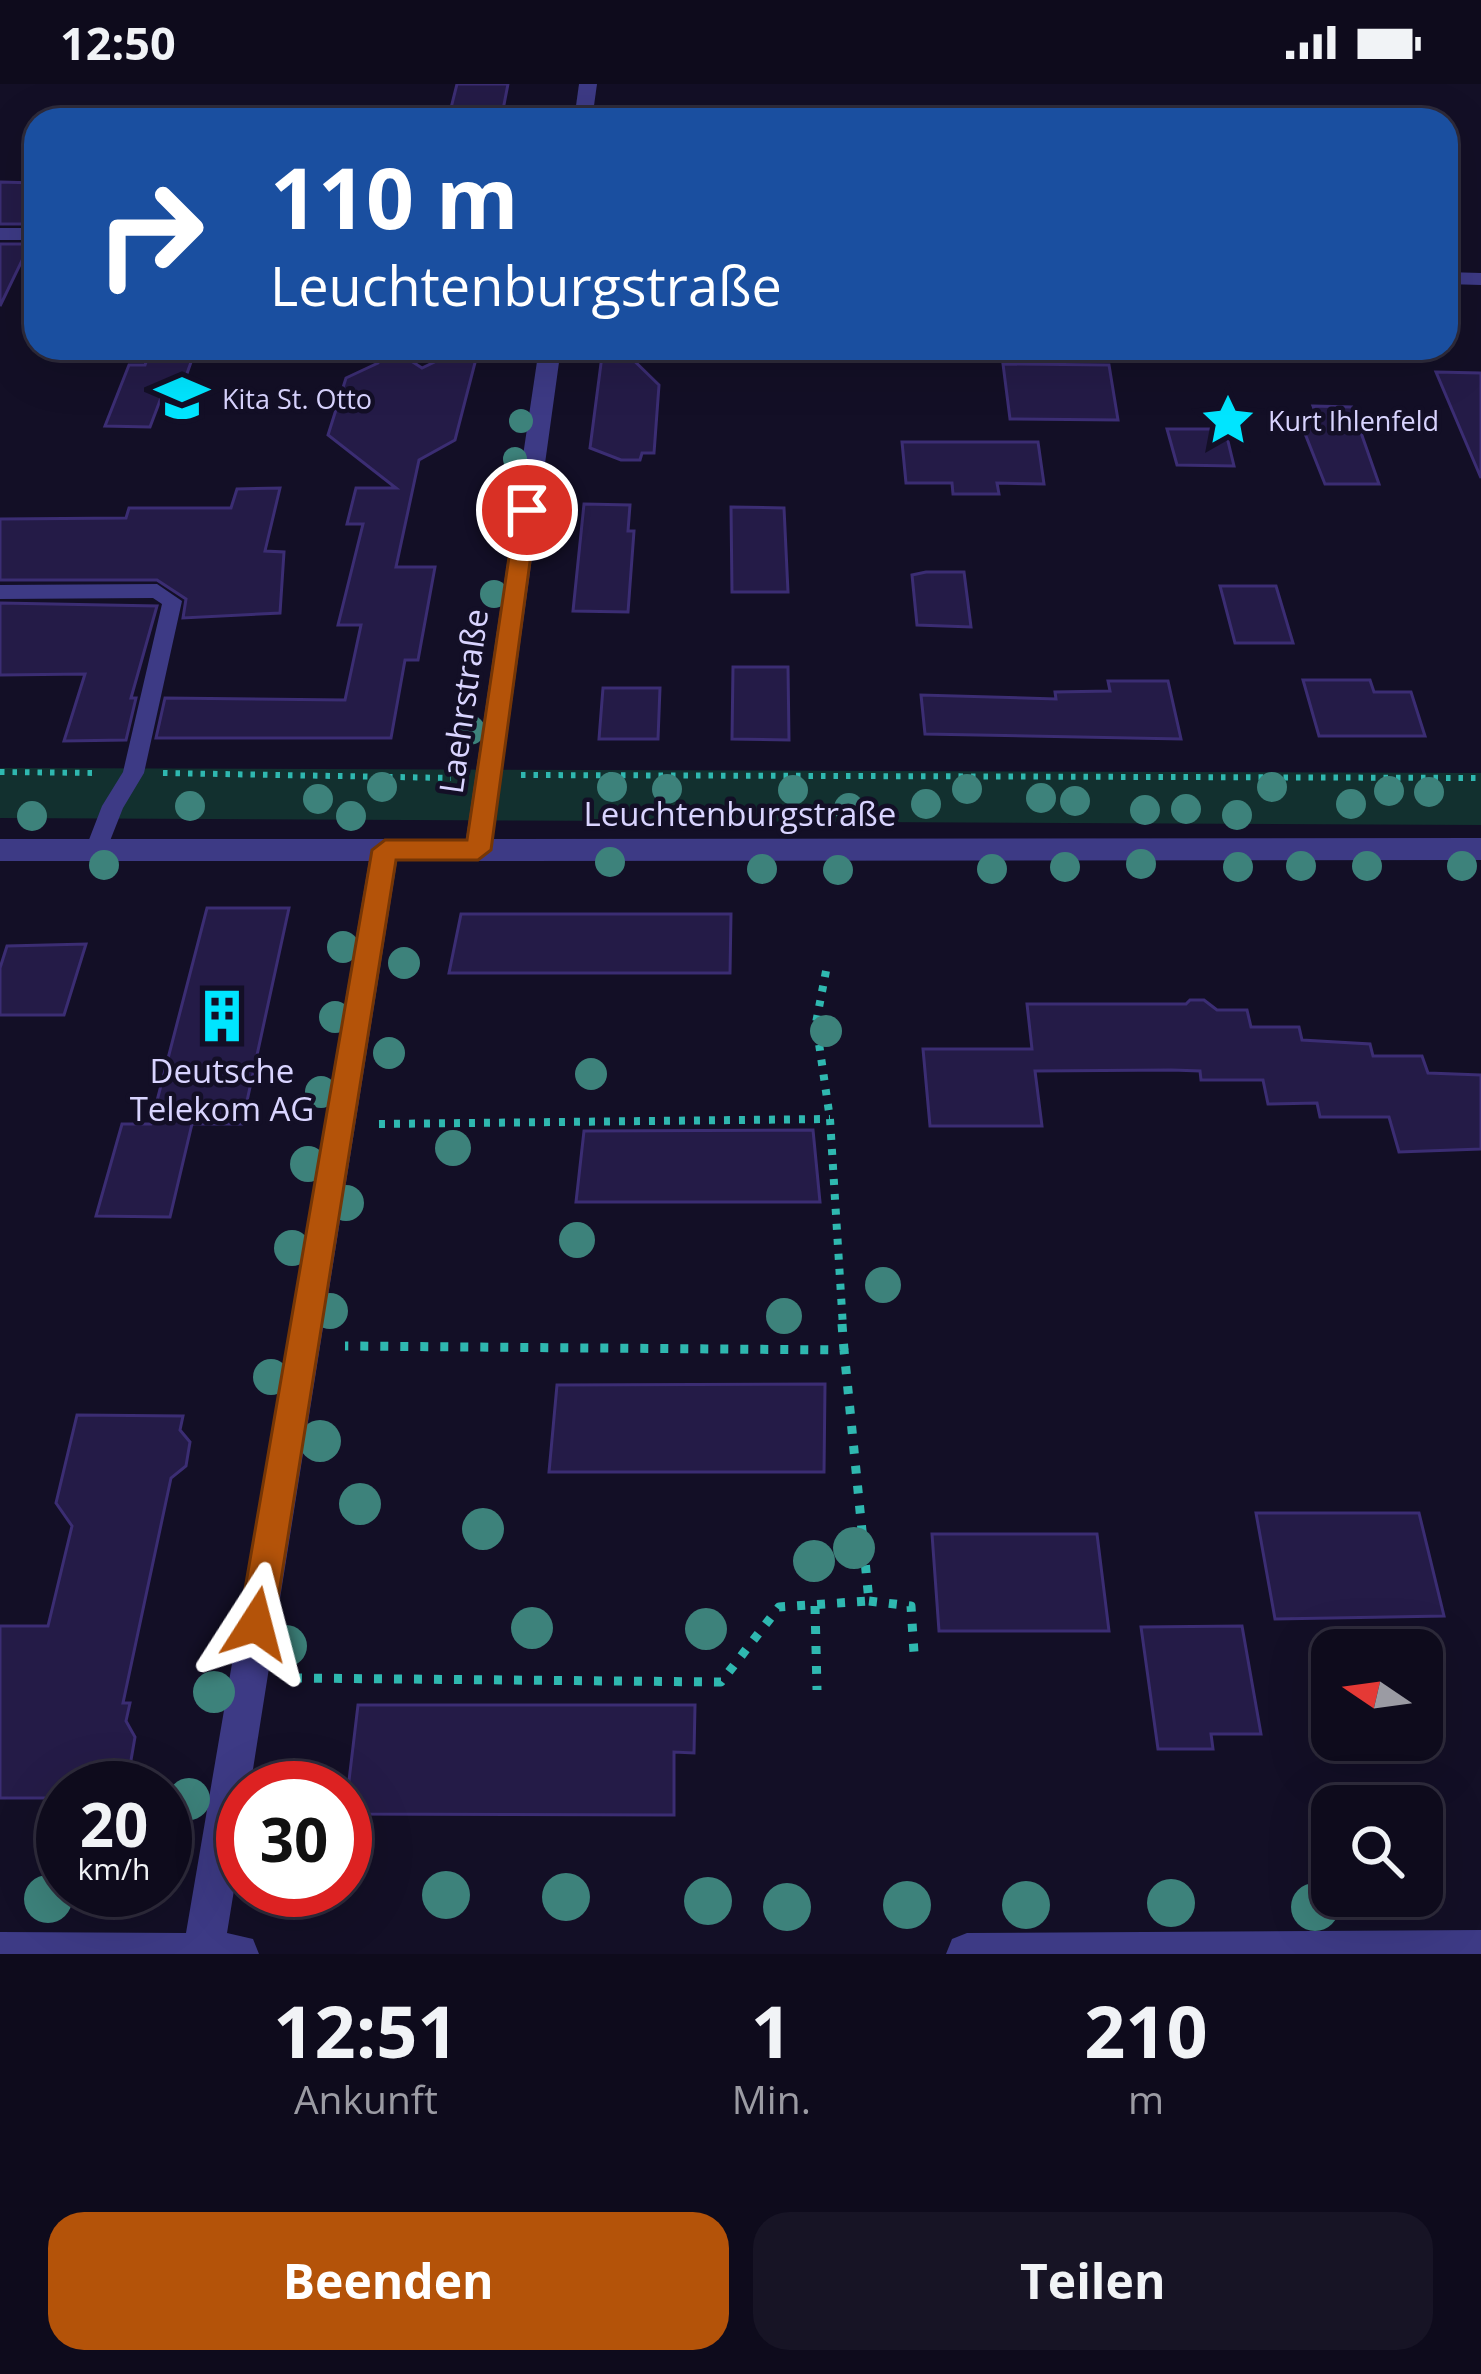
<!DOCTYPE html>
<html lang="de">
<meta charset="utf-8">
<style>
:root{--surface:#0e0b1c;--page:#171425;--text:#f1f3f6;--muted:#9b9ba3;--line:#2e2b3b;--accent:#b45309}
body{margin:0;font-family:"Open Sans",sans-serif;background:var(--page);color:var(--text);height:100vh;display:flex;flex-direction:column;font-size:45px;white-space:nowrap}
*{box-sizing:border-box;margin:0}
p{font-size:39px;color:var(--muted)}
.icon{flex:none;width:66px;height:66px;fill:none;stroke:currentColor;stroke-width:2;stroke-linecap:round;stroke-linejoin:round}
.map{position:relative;height:1870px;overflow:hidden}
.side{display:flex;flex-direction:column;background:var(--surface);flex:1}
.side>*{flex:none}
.top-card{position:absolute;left:24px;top:24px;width:1434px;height:252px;border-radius:36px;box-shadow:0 12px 48px #0002,0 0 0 3px var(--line);background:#1a4fa0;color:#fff;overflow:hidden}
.needle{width:78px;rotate:283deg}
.fabs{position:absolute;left:1311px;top:1545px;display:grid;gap:24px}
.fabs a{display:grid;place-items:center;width:132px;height:132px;border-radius:24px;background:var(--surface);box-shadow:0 12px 48px #0002,0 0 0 3px var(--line);font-size:60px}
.speed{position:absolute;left:36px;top:1677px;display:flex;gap:24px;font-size:60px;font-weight:700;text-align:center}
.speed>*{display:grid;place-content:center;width:156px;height:156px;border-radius:50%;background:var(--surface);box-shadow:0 12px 48px #0002,0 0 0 3px var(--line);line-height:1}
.speed small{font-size:30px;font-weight:400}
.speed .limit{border:18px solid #d22;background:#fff;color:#111}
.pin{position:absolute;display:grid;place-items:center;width:102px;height:102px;color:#fff;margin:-51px;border:6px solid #fff;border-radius:50%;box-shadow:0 3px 12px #0007}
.me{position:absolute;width:132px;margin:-66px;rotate:9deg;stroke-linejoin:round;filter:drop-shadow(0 0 9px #0008)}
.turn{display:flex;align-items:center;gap:42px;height:252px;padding:0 48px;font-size:54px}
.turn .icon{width:156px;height:156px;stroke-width:2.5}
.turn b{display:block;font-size:84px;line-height:102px}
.eta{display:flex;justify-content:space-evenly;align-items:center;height:204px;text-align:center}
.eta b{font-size:72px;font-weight:700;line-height:84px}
.primary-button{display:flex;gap:24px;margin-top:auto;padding:24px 48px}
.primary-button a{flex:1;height:138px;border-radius:36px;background:var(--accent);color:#fff;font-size:48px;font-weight:700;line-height:138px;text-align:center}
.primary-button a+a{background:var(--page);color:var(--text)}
.status{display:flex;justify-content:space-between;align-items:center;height:84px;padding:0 60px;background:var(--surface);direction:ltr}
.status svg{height:33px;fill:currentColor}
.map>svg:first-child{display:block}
.green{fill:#12302f}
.building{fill:#241b47;stroke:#3b2d73;stroke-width:3}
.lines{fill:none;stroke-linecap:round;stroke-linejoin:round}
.path-far2{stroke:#2fb8b0;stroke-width:6;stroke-dasharray:4.5 8;stroke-linecap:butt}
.path-far1{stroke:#2fb8b0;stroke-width:8;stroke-dasharray:6 9;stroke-linecap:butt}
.path{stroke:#2fb8b0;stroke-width:9;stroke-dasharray:8 12;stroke-linecap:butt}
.service{fill:#3d3a85;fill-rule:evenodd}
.minor{fill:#3d3a85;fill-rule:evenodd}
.tree{fill:#3d827b}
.route{fill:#b45309;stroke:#753606;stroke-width:3}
.labels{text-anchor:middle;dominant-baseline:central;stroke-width:9;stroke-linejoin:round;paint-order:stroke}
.far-poi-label{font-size:27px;fill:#d9d4ff;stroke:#130f26;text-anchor:start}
.street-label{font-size:33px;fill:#d9d4ff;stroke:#130f26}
.poi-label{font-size:33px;fill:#d9d4ff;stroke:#130f26}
</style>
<div class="status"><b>12:50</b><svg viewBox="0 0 49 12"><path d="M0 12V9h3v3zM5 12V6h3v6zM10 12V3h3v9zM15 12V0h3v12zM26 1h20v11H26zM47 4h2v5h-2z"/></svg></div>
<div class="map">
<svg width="1481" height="1870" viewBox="0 0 1481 1870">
<rect width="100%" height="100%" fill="#130f26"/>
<!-- green -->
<path class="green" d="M0,684l1481,5v52l-1481,-7z"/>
<!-- building -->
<g class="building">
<path d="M457,0h51l-7,36h-53z"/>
<path d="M0,98l36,1v41h-36z"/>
<path d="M0,160h30l-30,62z"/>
<path d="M151,264h45l-12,34h-17l-17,45 -45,-1 24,-61h16z"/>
<path d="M603,264h18l38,37 -5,68h-12l-2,7h-19l-31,-12z"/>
<path d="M451,270l26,1 -22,85 -36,20 -23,107h39l-17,93h-13l-14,78h-235l9,-40 180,2 16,-75h-23l25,-101h-16l9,-36h40l-68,-53 18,-57 32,-15 2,-8h22l20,13z"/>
<path d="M1003,280l106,1 9,55 -108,-1z"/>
<path d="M1436,288l45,1v105z"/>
<path d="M1313,322l39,1 27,77h-54l-23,-58 19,1z"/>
<path d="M1167,345h58l9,37 -57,-1z"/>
<path d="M902,358h136l6,42 -47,-1 2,11h-46l-1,-11h-46z"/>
<path d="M280,404l-15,63 19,1 -4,61 -97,5 3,-19 -29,-19h-157v-61l126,-1 3,-10h102l6,-19z"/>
<path d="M584,420l46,1 -2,26h6l-6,81 -55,-1z"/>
<path d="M731,423l53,1 4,84h-56z"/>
<path d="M926,488h38l7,55 -54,-2 -5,-50z"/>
<path d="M1220,502h56l17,57h-58z"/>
<path d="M0,519l157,3 -26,92h5l-10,42 -62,1 21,-67 -85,1z"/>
<path d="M733,583h55l1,73 -57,-1z"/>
<path d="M1303,596h67l4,12h37l14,44h-106z"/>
<path d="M1108,597h60l13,58 -256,-5 -4,-39 135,4 -1,-7 55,-1z"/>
<path d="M603,604h57l-2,51h-59z"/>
<path d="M207,824h82l-47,216h-50l-22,93 -74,-1 26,-92h29z"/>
<path d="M461,830h270l-1,59h-281z"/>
<path d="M86,860l-22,71h-64v-47l7,-22z"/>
<path d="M1190,916h14l13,10h30l4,17h48l3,13 68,4 3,12h49l6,17 53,2v74l-82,3 -10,-35h-69l-3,-14 -49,1 -5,-24h-62l-1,-9 -28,-1 -137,1 7,55h-112l-7,-77h109l-5,-45h159z"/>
<path d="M813,1046l7,72h-244l8,-71z"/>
<path d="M825,1300l-1,88h-275l8,-87z"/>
<path d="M77,1331l106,1 -3,14 10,12 -4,24 -15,12 -48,225h7l-4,18 9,16 -5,29 -25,22h-42v10h-63v-172h48l24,-100 -16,-23z"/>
<path d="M1256,1429h163l25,103 -169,3z"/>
<path d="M932,1450h165l12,97h-170z"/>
<path d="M1242,1542l19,108h-50l2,15h-55l-17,-122z"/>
<path d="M358,1621h337l-1,48 -20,-1v63l-329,-1z"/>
</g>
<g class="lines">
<!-- path-far2 -->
<g class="path-far2">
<path d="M0,688l100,1"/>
<path d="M163,689l288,5"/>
<path d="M521,691l960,3"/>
</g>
<!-- path-far1 -->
<g class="path-far1">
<path d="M826,887l-10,52 14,96 13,208"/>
<path d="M379,1040l451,-5"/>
</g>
<!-- path -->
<g class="path">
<path d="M842,1240l2,26"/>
<path d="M869,1517l42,5 3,47"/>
<path d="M815,1522l2,84"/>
<path d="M294,1594l427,4 58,-75 90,-6 -25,-251 -499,-4"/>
</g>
<!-- service -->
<path class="service" d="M157,500l25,17 -38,172 -21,35 -19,48 -8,3 -11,-9 17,-44 21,-34 39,-168 -9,-6 -153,1v-14z"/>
<!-- minor -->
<g class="minor">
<path d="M579,0h18l-5,36h-18z"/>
<rect x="0" y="144" width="36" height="12"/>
<path d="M1446,188l35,1v12l-35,-1z"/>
<path d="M539,264h22l-68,491 988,-1v22l-1084,1 -147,927h-7v47l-16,98 26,6 6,15h-259v-22l186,1 183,-1072h-369v-22h466z"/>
<path d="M1481,1846v24h-535l6,-15 15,-6z"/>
</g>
</g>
<!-- trees -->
<g class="tree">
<circle cx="521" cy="337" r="12"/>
<circle cx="515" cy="375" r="12"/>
<circle cx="506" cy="427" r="14"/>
<circle cx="494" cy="510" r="14"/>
<circle cx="470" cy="646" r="15"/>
<circle cx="382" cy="703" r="15"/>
<circle cx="612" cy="703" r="15"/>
<circle cx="1272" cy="703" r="15"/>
<circle cx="667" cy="705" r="15"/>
<circle cx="967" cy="705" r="15"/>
<circle cx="793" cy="706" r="15"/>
<circle cx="1389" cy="707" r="15"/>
<circle cx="1429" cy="708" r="15"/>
<circle cx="1041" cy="714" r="15"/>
<circle cx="318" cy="715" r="15"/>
<circle cx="1075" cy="717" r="15"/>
<circle cx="926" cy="720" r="15"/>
<circle cx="1351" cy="720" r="15"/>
<circle cx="190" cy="722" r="15"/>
<circle cx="849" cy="724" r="15"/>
<circle cx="1186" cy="725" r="15"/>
<circle cx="1145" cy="726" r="15"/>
<circle cx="1237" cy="731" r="15"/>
<circle cx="32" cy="732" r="15"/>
<circle cx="351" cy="732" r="15"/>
<circle cx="610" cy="778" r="15"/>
<circle cx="1141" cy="780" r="15"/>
<circle cx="104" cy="781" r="15"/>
<circle cx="1301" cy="782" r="15"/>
<circle cx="1367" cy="782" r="15"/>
<circle cx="1462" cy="782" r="15"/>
<circle cx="1065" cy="783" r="15"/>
<circle cx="1238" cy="783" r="15"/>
<circle cx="762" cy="785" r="15"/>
<circle cx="992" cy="785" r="15"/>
<circle cx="838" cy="786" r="15"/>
<circle cx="343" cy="863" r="16"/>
<circle cx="404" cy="879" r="16"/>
<circle cx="335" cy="933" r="16"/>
<circle cx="826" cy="947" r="16"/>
<circle cx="389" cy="969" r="16"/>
<circle cx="591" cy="990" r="16"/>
<circle cx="321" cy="1008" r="16"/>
<circle cx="453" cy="1064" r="18"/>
<circle cx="308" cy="1080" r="18"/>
<circle cx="346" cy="1119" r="18"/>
<circle cx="577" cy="1156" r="18"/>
<circle cx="292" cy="1164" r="18"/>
<circle cx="883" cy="1201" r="18"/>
<circle cx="330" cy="1227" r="18"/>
<circle cx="784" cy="1232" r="18"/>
<circle cx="271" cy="1293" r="18"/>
<circle cx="320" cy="1357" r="21"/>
<circle cx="360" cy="1420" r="21"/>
<circle cx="483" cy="1445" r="21"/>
<circle cx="854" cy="1464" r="21"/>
<circle cx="814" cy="1477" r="21"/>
<circle cx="532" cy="1544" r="21"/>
<circle cx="706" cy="1545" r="21"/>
<circle cx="286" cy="1562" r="21"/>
<circle cx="214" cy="1608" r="21"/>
<circle cx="189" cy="1715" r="21"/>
<circle cx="446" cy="1811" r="24"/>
<circle cx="566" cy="1813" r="24"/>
<circle cx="48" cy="1815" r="24"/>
<circle cx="708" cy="1817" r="24"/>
<circle cx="1171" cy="1819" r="24"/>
<circle cx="907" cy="1821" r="24"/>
<circle cx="1026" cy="1821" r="24"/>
<circle cx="787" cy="1823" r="24"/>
<circle cx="1315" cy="1823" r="24"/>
</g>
<!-- route -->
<path class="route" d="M527,419l10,7 -46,340 -13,10h-82l-122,764 -5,12 -13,5 -12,-5 -5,-12 133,-774 13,-10h82l49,-330z"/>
<!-- icons -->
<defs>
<symbol id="school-bare" viewBox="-9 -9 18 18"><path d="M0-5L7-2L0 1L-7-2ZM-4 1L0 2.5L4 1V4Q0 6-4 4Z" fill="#00e5ff" stroke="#130f26" stroke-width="2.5" paint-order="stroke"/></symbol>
<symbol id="sight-bare" viewBox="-9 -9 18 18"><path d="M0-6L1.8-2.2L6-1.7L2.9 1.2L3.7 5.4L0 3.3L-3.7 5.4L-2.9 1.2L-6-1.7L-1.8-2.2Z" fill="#00e5ff" stroke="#130f26" stroke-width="2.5" paint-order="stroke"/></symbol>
<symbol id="building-bare" viewBox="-9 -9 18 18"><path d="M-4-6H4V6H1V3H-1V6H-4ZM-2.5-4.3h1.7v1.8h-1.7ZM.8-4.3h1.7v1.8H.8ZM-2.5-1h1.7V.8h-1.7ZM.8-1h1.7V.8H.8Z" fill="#00e5ff" stroke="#130f26" stroke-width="2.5" paint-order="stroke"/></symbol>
</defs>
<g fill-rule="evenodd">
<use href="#school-bare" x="144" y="276" width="76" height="76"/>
<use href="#sight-bare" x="1190" y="298" width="76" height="76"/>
<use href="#building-bare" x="184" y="894" width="76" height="76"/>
</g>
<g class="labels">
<!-- far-poi labels -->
<g class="far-poi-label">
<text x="222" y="314">Kita St. Otto</text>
<text x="1268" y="336">Kurt Ihlenfeld</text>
</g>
<!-- street labels -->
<g class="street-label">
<text transform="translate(463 617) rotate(-82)">Laehrstraße</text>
<text x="740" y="729">Leuchtenburgstraße</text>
</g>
<!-- poi labels -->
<g class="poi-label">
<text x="222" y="986">Deutsche<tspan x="222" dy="38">Telekom AG</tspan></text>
</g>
</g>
</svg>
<div class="fabs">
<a><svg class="needle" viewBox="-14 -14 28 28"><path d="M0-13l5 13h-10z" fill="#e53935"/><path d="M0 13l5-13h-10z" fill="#9b9ba3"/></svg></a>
<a><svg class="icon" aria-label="search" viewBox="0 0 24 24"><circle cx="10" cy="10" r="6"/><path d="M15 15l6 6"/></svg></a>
</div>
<div class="speed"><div>20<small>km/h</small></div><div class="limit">30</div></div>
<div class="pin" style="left:527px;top:426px;background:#d93025"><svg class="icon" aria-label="arrive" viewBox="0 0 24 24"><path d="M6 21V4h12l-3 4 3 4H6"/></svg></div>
<svg class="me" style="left:256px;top:1540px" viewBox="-20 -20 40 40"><path d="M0-17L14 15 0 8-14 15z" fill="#b45309" stroke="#fff" stroke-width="4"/></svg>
<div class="top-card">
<div class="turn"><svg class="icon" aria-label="right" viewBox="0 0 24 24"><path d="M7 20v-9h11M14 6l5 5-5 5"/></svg><div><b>110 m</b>Leuchtenburgstraße</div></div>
</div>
</div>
<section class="side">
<div class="eta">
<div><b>12:51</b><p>Ankunft</p></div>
<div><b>1</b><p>Min.</p></div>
<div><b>210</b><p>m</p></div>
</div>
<div class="primary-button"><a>Beenden</a><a>Teilen</a></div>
</section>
